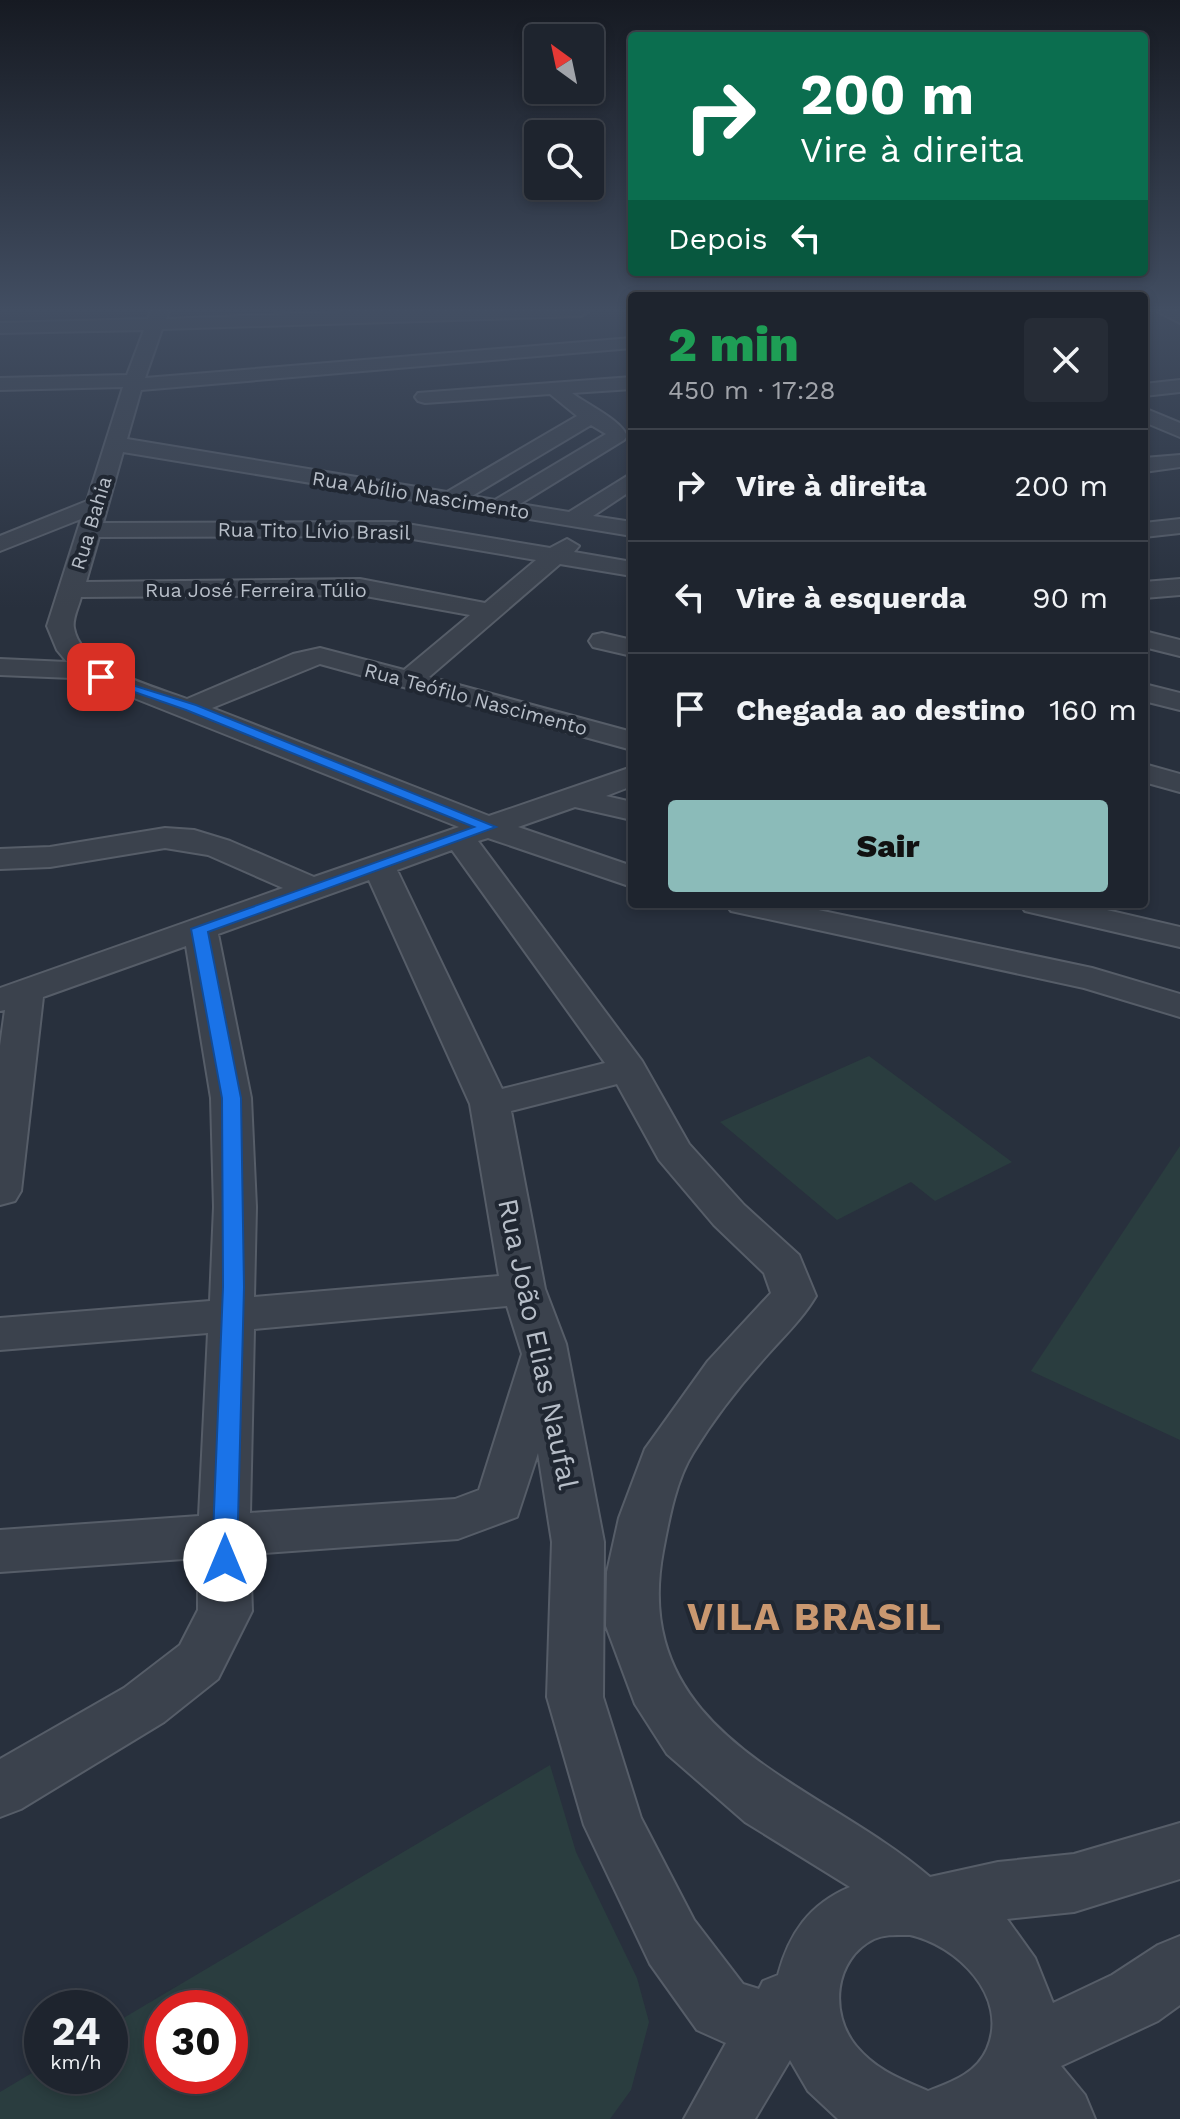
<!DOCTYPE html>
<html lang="pt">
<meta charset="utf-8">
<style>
:root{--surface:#1e242e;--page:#262c36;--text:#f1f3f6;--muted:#a1a4aa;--line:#3c414a;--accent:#8bbbb9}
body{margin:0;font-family:"Work Sans",sans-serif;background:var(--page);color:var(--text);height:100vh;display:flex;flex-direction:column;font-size:30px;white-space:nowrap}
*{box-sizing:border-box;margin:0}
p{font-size:26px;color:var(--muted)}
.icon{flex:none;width:44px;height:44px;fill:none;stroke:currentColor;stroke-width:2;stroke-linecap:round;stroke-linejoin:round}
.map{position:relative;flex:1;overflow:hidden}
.sheet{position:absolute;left:628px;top:292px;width:520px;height:616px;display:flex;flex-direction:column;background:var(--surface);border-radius:8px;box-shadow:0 4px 12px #0003,0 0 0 2px var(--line)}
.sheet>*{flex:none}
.top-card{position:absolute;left:628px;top:32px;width:520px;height:244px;border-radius:8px;box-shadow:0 4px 12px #0003,0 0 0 2px var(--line);background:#0b6e4f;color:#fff;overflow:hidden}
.needle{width:52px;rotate:327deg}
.fabs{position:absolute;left:524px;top:24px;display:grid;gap:16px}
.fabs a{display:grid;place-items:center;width:80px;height:80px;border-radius:8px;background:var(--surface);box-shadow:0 4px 12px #0003,0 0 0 2px var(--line);font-size:40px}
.speed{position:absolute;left:24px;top:1990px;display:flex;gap:16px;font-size:40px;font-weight:700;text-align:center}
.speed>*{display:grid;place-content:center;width:104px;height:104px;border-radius:50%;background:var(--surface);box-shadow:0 4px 12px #0003,0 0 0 2px var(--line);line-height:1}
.speed small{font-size:20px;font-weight:400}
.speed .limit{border:12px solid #d22;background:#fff;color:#111}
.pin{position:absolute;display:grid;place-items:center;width:68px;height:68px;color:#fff;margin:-34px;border-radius:16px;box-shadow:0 4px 12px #0006}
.me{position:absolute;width:88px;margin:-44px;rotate:0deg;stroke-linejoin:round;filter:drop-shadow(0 0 6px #0008)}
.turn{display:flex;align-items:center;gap:28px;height:168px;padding:0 40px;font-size:36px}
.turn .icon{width:104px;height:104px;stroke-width:2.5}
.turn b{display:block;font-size:56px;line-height:68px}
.then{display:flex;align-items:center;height:76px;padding:0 40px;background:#0003;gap:16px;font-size:30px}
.round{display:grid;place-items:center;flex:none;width:84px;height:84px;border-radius:8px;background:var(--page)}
.headline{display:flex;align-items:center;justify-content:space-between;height:136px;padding:0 40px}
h1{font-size:48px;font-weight:800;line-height:60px;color:#1e9e55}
.button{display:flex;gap:16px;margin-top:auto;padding:16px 40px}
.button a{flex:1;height:92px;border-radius:8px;background:var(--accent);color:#111;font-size:32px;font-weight:800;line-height:92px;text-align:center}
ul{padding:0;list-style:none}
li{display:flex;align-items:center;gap:24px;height:112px;padding:0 40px;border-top:2px solid var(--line)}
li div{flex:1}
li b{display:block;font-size:30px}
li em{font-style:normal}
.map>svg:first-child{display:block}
.green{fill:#2a3d3f;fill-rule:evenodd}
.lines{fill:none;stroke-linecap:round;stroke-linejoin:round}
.minor-casing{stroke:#565d68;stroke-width:4}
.minor{fill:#3b424d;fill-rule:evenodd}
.route{fill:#1a73e8;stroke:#114b97;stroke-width:2}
.labels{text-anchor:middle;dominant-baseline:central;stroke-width:8;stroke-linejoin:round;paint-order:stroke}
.far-street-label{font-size:20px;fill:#b7bec8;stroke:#202732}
.near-street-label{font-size:28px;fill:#b7bec8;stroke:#202732}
.near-district-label{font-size:38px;font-weight:bold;letter-spacing:2px;fill:#ca9870;stroke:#202732}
</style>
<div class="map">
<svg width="1180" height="2119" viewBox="0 0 1180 2119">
<rect width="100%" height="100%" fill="#28303d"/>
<!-- green -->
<g class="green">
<path d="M869,1056l143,106 -77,39 -24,-19 -74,38 -117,-98z"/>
<path d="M1180,1146v294l-149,-69z"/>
<path d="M550,1765l26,87 61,126 12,44 -18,68 -21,29h-610v-27l42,-25v9h68v-50zM162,2008h68v68h-68z"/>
</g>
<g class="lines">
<defs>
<g id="minor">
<path d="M151,311h18l-3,8 203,-8h220l-8,5 -419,13 -17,49 487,-40v10l-491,42 -14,49 320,53 130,-76 -27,-22 -125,9 -7,-2 -3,-4 3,-4 214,-16v12l-60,4c16,12 49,27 55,43l-3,4 -104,64 49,8 63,-39v17l-39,26 39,6v14l-509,-84 -20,71 292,-1 155,26 17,-9 12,7 -5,6 58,10v14l-72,-12 -131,113 203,55v18l-312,-86 -108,44 277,108 143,-49v19l-26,10 26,6v18l-57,-13 -57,20 114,39v21l-144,-49 -10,3 164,220 47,83 55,61 55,50 17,41c-14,24 -36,44 -54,65 -25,28 -49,59 -69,92 -17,27 -24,66 -30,98 -35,187 157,231 267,326l68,-15 76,-8 106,-31v56l-106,33 -67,7 28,39 18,45 59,-28 46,-30 22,-9v69l-22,16 -97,45 24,29 10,24h-257l-30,-28 -18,-31 -35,59h-71l42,-76 -29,-13 -47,-66 -66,-139 -37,-128 5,-155 -14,-89 -21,64 -59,22 -208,15 2,57 -34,68 -54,43 -143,87 -21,8v-58l124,-71 56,-43 18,-35v-52l-198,14v-42l199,-14 9,-183 -208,17v-32l210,-17 4,-94 -3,-109 -25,-152 -143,51 -22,194 -6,10 -15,4v-159l5,-36 -5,1v-23l283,-100 -75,-33 -43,-7 -115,19 -50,2v-20l50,-2 115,-19 29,2 36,11 84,36 145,-50 -350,-139 -37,-10 -72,-3v-16l67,3 -10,-12 -10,-24 34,-107 -81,32v-15l87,-35 36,-114 -123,3v-12l127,-3 17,-45 -144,3v-10l148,-4zM591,425l15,9 -111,66 -23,-4zM395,536l141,24 -51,43 -125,-24 -274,3 13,-45zM360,595l110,20 -66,55 -84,-22 -27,6 -106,45c-34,-13 -106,-30 -113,-71 -2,-9 5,-22 7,-31zM452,850l153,213 -103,26 -105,-219zM369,880l101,224 29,172 -245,21 2,-90 -5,-109 -33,-164zM617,1084l42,76 55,65 50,48 7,20 -63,68 -63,88 -26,69 -12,54 -1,54 29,78 32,50 78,68 105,65c-41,17 -61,47 -72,88l-15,6 -4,8 -16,-5 -49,-64 -53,-102 -38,-121 1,-155 -38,-198 -21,-55 -34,-178zM507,1306l15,48 -43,136 -24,9 -205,14 4,-184zM910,1935c46,10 100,61 77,114 -11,25 -36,33 -59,42 -28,-12 -52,-21 -72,-45 -27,-33 -22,-87 18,-107 11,-5 24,-4 36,-4z"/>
<path d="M1157,311h23v12z"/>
<path d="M1180,380v12l-36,4v-12z"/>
<path d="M1144,408l36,15v14l-36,-15z"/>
<path d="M1180,455v12l-36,5v-14z"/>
<path d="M1180,519v14l-36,4v-14z"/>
<path d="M1180,579v16l-36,3v-16z"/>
<path d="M1144,631l36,9v16l-36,-9z"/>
<path d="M602,633l30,7v16l-39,-9 -4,-6 4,-6z"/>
<path d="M1144,684l36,9v17l-36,-9z"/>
<path d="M1144,764l36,10v18l-36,-10z"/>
<path d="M726,904h64l302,64 88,26v23l-96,-29 -353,-77z"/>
<path d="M1020,904h61l99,23v20l-155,-36z"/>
</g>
</defs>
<!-- minor casing -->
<use href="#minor" class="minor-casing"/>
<!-- minor -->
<use href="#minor" class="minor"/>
</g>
<!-- sky -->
<linearGradient id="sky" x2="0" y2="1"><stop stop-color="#161a22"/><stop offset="0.51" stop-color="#424e62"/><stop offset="1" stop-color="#424e62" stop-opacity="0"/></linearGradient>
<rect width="1180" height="608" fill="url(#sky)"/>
<!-- route -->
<path class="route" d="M97,674l99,31 300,122 -288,105 33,166 3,189 -7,273 -4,7 -8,3 -9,-3 -4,-7 11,-273 -1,-189 -31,-169 283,-102 -288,-117 -89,-31z"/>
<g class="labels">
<!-- far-street labels -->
<g class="far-street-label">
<text transform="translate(421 495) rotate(9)">Rua Abílio Nascimento</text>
<text transform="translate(91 523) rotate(-73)">Rua Bahia</text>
<text transform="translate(314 531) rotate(1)">Rua Tito Lívio Brasil</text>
<text x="256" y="590">Rua José Ferreira Túlio</text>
<text transform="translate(476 699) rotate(15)">Rua Teófilo Nascimento</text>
</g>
<!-- near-street labels -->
<g class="near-street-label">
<text transform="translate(538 1344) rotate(78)">Rua João Elias Naufal</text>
</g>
<!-- near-district labels -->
<g class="near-district-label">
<text x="815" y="1617">VILA BRASIL</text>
</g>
</g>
</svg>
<div class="fabs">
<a><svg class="needle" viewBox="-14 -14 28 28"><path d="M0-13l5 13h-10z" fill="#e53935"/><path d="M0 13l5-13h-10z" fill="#a1a4aa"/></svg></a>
<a><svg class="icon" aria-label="search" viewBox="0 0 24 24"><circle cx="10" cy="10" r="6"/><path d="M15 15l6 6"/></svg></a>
</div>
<div class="speed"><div>24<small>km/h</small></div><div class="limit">30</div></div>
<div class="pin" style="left:101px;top:677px;background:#d93025"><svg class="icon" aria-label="arrive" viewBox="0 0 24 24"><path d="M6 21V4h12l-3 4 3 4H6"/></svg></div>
<svg class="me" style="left:225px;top:1560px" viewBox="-20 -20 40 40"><circle r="19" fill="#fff"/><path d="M0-13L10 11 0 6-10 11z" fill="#1a73e8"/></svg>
<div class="top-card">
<div class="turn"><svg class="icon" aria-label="right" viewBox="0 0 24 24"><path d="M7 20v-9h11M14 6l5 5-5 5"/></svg><div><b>200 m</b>Vire à direita</div></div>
<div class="then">Depois<svg class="icon" aria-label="left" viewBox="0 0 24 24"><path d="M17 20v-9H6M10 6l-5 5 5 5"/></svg></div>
</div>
<section class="sheet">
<div class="headline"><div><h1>2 min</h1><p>450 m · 17:28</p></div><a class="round"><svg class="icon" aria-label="close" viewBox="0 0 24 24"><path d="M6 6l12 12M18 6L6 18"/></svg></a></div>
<ul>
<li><svg class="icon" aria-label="right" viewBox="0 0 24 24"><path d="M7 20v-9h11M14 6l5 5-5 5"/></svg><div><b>Vire à direita</b></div><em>200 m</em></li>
<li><svg class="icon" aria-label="left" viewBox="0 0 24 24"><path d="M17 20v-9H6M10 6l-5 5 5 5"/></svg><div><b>Vire à esquerda</b></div><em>90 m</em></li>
<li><svg class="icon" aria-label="arrive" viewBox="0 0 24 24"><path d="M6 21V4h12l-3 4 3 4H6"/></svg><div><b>Chegada ao destino</b></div><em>160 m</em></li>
</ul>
<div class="button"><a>Sair</a></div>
</section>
</div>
